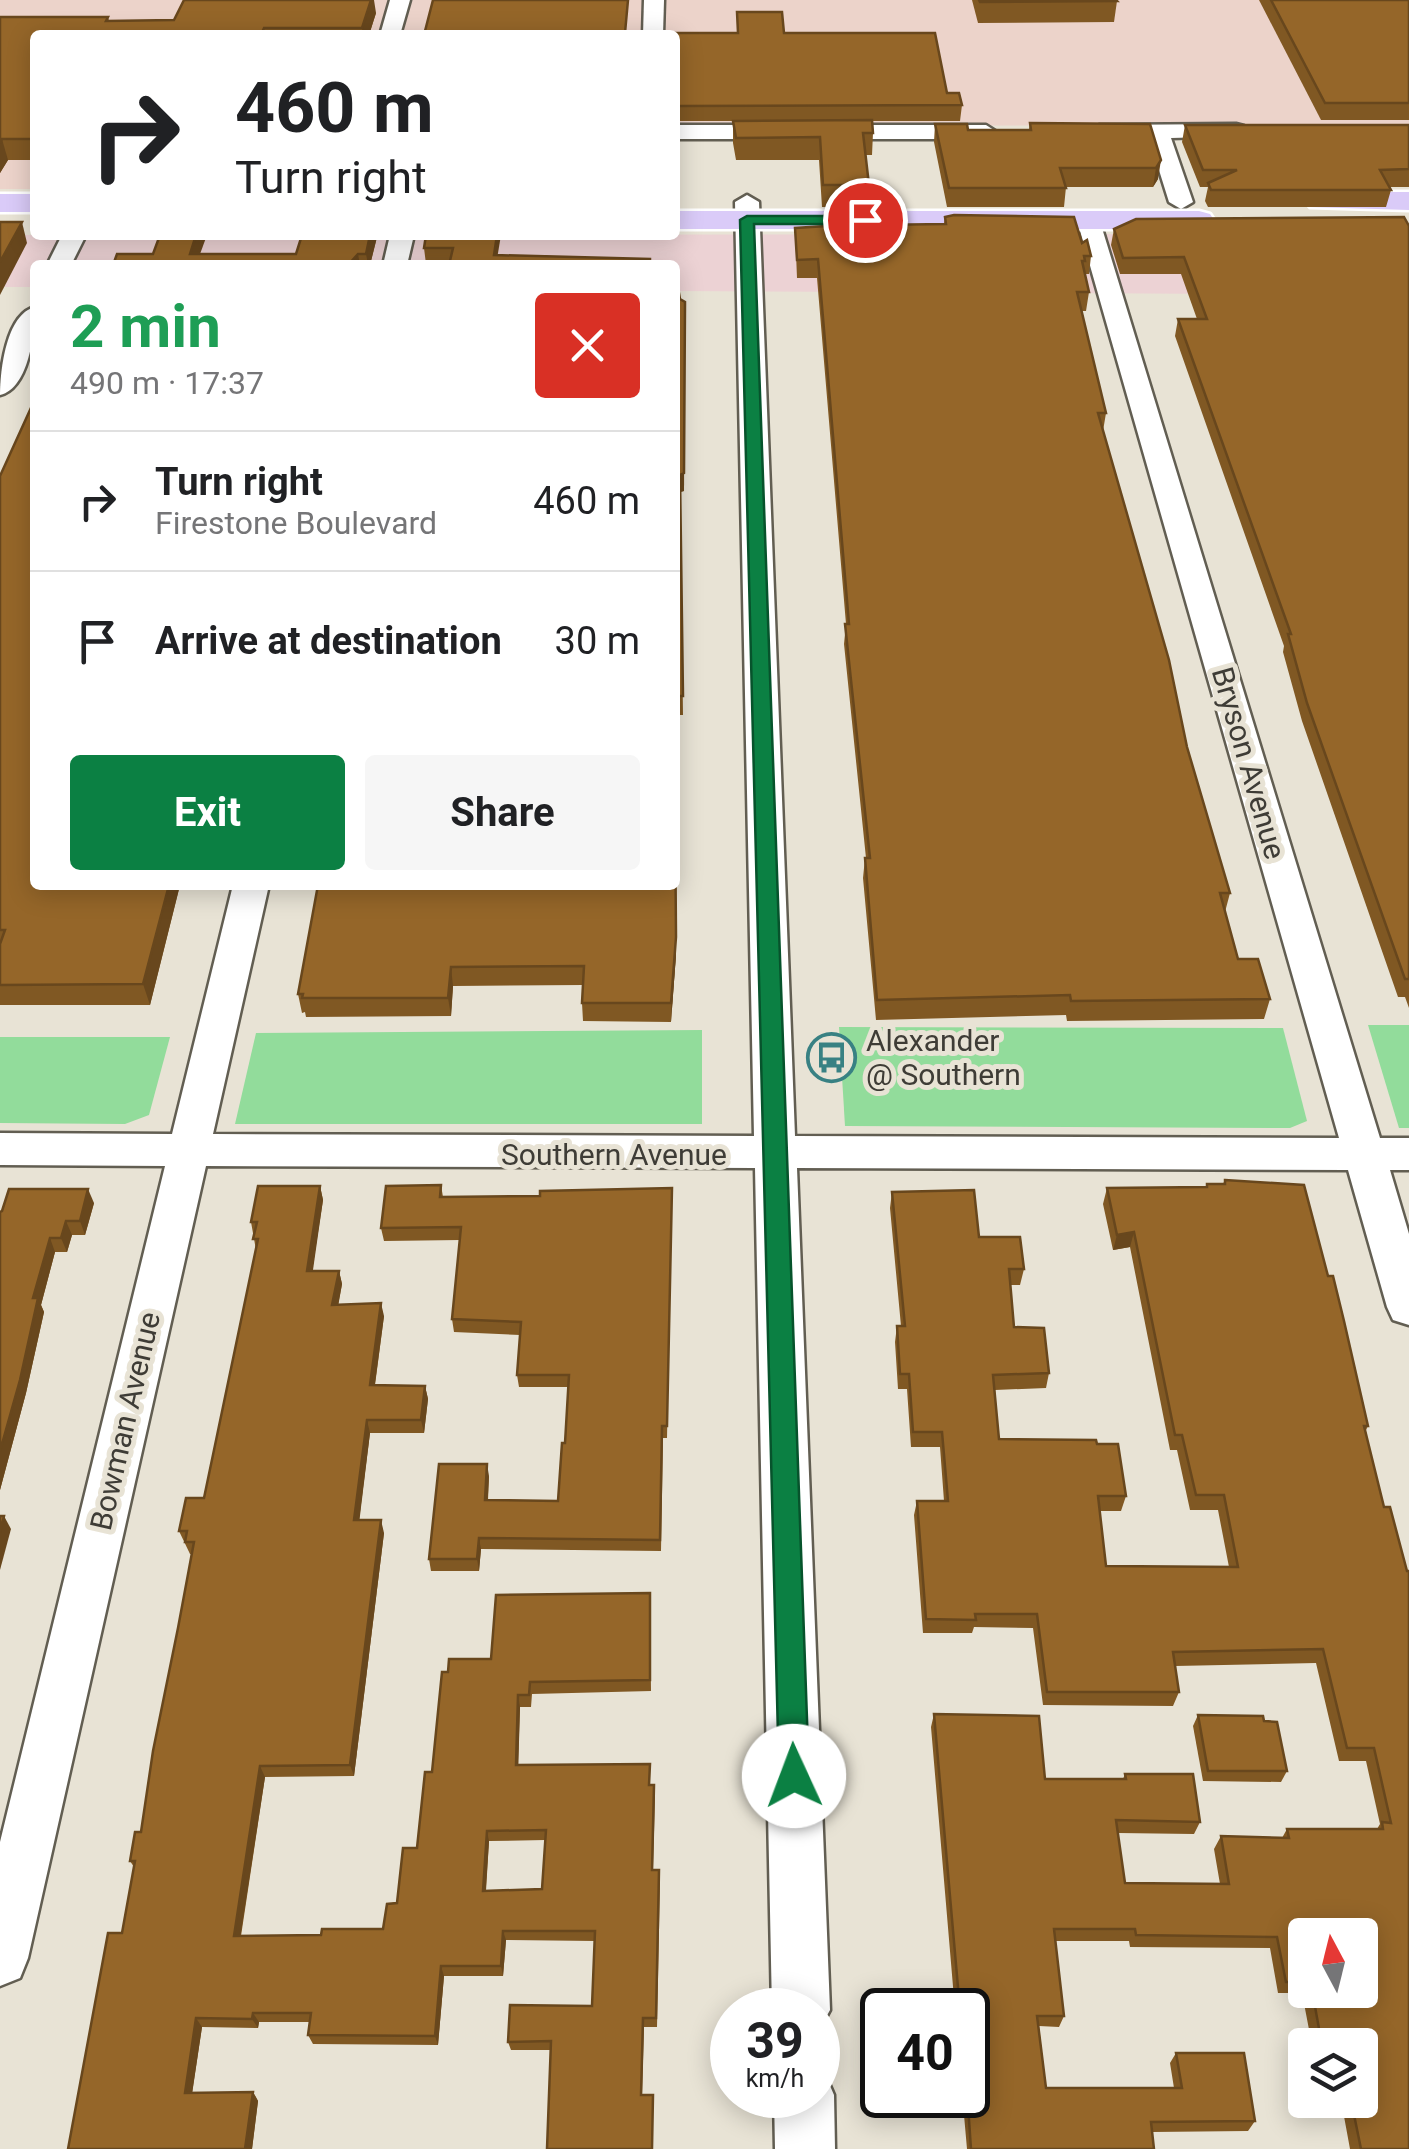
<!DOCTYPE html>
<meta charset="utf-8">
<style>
:root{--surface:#fff;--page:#f6f6f6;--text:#202124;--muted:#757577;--line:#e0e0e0;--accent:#0b8043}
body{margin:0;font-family:Roboto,sans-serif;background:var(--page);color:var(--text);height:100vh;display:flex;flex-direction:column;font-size:38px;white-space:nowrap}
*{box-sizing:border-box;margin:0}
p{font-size:32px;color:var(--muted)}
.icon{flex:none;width:55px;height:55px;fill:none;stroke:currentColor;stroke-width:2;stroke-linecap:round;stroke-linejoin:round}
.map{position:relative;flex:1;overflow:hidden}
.drawer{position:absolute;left:30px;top:260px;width:650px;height:630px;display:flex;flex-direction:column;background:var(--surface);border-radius:10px;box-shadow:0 5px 25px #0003}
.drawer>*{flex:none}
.hud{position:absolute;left:30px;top:30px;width:650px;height:210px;border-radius:10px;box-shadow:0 5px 25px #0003;background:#fff;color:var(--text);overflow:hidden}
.needle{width:65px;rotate:353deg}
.tools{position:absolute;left:1288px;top:1918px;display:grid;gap:20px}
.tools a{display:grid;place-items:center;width:90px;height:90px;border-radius:10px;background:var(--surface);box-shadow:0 5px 25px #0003;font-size:50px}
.speed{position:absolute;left:710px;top:1988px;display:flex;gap:20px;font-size:50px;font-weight:700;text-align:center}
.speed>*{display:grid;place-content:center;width:130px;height:130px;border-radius:50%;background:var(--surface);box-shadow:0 5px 25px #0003;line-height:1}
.speed small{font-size:25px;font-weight:400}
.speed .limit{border:5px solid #111;border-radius:15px;background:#fff;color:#111}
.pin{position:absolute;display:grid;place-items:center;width:85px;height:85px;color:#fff;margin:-42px;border:5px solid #fff;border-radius:50%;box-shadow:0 2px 10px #0007}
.me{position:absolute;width:110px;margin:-55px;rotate:358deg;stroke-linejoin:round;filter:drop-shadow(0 0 8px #0008)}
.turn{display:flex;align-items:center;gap:35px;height:210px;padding:0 40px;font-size:45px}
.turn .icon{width:130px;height:130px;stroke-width:2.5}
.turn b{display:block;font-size:70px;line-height:85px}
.round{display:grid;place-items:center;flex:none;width:105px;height:105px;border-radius:10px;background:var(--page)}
.head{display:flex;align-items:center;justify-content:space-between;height:170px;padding:0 40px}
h1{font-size:60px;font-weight:700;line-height:75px;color:#1e9e55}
.button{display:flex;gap:20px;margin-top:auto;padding:20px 40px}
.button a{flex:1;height:115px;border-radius:10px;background:var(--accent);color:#fff;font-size:40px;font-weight:700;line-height:115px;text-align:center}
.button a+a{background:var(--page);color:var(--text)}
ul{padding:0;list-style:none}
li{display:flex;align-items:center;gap:30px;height:140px;padding:0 40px;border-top:2px solid var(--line)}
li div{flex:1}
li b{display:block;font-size:38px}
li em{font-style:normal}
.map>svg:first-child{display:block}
.commercial{fill:#ecd2d4}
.industrial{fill:#ecd3ca}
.green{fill:#92dc9b}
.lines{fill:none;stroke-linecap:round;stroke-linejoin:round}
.minor-casing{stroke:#625e52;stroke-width:5}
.major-casing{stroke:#fff;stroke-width:5}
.minor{fill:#fff;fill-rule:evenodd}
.major{fill:#dacbf8;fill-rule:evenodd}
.wall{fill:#805823;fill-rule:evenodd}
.shaded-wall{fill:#68471d}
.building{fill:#956629;stroke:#68471d;stroke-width:2.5;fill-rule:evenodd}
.route{fill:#0b8043;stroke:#07532c;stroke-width:2.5}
.labels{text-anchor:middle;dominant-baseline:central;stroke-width:10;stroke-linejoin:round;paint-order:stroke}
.street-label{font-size:30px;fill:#3e3c36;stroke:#e8e3d5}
.poi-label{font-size:30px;fill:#3e3c36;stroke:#e8e3d5;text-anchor:start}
</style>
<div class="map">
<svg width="1409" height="2149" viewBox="0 0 1409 2149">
<rect width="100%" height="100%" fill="#e8e3d5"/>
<!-- commercial -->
<path class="commercial" d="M1398,234l11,21v40l-734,-4v-26h-640v22h-35v-52z"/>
<!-- industrial -->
<path class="industrial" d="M0,0h1409v125l-734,1v-91h-640v154h-35z"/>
<!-- green -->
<g class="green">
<path d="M1368,1025h41v103h-10z"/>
<path d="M839,1027l444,1 24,93 -17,7 -445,-2z"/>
<path d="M702,1030v94h-467l21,-91z"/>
<path d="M0,1037h170l-21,78 -24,9 -125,-1z"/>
</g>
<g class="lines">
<defs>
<g id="minor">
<path d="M390,0h20l-10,35h-20z"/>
<path d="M644,0h20l-1,35h-20z"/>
<path d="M1236,124l8,2 3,5 -3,5 -73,2 22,64 -12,7 -12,-7 -20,-64 -50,1 -11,-7 11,-7z"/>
<path d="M675,125h311l11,7 -11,7h-311z"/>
<path d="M747,195l12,7 36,934 544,2 -262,-918 3,-5h18l282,923h29v32h-19l19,64v91l-16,-5 -6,-13 -39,-137 -551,-2 33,842 -12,22v-22h-46l-17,-842 -549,-2 -178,792 -8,20 -20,8v-144l165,-676 -165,-1v-32l172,1 61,-249h36l-56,249 541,2 -19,-934z"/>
<path d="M62,235h24l-15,30h-24z"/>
<path d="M390,235h24l-7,30h-24z"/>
<path d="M35,307c0,25 -6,81 -35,88 0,-24 6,-81 35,-88z"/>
<path d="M818,2071l7,3 9,21 1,54h-60l-1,-54h44z"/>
</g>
<g id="major">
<path d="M1320,192h89v18l-99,-3 -5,-6 5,-6z"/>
<rect x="0" y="194" width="35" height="18"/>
<path d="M675,211h524l11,3 4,6 -4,6 -11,3h-524z"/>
</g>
</defs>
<!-- minor casing -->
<use href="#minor" class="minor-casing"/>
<!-- major casing -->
<use href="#major" class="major-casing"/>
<!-- minor -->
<use href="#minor" class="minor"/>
<!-- major -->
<use href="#major" class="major"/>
</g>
<!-- wall -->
<g class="wall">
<path d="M972,0h144l1,1 -3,21 -136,1z"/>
<path d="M1259,0h150v120h-88z"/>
<path d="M376,13l-7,22h-334v125h-27l-8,13v-156h108l1,4 65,-1z"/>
<path d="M627,33h157l163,60 15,12 -2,16h-88l1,12 -1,22h-7l4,30 -1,22h-46l-3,-47h-83l-3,-17v-22h-54l-4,-2v-84z"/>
<path d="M1030,123l120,1 8,55 -5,8h-87l-2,20h-117l-13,-65 1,-18 33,6h61z"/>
<path d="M1185,125h224v62h-19l1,3 -5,17h-178l-3,-6 3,-14h-8l-18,-45z"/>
<path d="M825,215l48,10 71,-1 1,-7 137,26 9,13 -2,18h-4l4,18 -3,19h-5l25,102 -3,18 84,316 43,146 -5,19 13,47 32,40 -6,20 -197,2 -1,-6 -190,5 -13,-142 2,-20h1l-22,-214 2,-20 -29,-346h-20l-2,-50 29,-1z"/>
<path d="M1409,226v782l-4,-11h-7l-96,-276 -19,-69 1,-6 -109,-310 3,-17h19l-16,-45h-61l-9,-29 3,-16z"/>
<path d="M370,235h6l1,2 -7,28h-257l87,-11h96z"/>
<path d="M426,235l72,20 -48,9h-24l-2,-16z"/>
<path d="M675,282l9,209 -4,1 3,223h-4l-4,97 1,143 -5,67 -88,-1 -1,-18 1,-18 -130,1 -2,30 -145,1 -1,-5 -3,1 -4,-19 377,-109z"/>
<path d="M0,476l35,409h145l-30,120h-150z"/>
<path d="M1225,1180l143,246 -3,6 19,75 25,642h-59l-9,-49h19v-55h-48l-10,-52h-24l-8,-45 -140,-1 -1,-6h-74l9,75 -5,11 -20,-1 7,62h128l-4,-25 6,-10 79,68 -7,10 -96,1 2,17h-187l-3,-34 4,-10h10l-6,-63h-4v-32h-13l-24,-283 3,-13 111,65h78l2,-5 75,48 -6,12 -76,-1 7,50 95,1 -6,-35 7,-13 61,2 5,-9h90l3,-5 -14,-63h-27l-23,-98 -141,3 4,26 -6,14 -130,-1 -10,-77 -59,-1 -2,6h-49l-9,-118 3,-14h27l-4,-54h-29l-4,-58h-9l-3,-47 2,-16h4l-11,-118 2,-16 87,45 45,32 -4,16h-10l4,42 35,46 -3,15 -51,2 4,49 98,5 29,52 -5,15h-21l6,55 123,1 -11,-57h-28l-13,-60h-7l-40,-203 -17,3 -10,-46 4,-16 99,-1 1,-3h16zM1305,1935l55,55h-55z"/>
<path d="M441,1185l2,12 97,-1 132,-8 -5,250h-4l-2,113 -180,-2 -2,22h-48l-2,-12 60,-83 -1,24 70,1 7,-58 4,-56h-50l-2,-12 3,-40 -66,-3 -2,-13 8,-79 -76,1 -3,-13z"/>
<path d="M320,1186l3,14 -11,71h27l3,13 -4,21 46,11 -9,69 50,1 3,13 -4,34h-54l-11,87 25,13 -30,243 -89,1 -24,159 80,-1 62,-6 14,-26 20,-55 15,-76 16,-100 43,-13 159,-66 1,98 -119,3 -1,13h-11l-2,58 132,20 5,11 -2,74 7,11 -3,146h-13l-2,68 12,9 -103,-54h-40l-3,-8 84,-36 3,-65 -89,-1 -3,36h-59l-6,69 -125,-1 -5,-9 2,-13h-51l-1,6 -56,-1 -10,66 61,-1 5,9 -6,48h-184l54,-216 12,-66 -4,-6 11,-29 51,-278h-2l-11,-23 25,-33 52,-248 -5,-28zM545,1840l-3,49 -56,2 3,-50z"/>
<path d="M94,1203l-9,32h-13l-5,17h-12l-14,53 3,7 -18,81 -26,97v-278z"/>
<path d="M1198,1715l66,6 23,50 -6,11 -78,-1 -10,-55z"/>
</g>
<!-- shaded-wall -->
<g class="shaded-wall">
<path d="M371,0h3l2,13 -7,22h-6l-1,-7z"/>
<path d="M2,139l6,21 -8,13v-30z"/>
<path d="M1161,160l-3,19 -5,8 3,-19z"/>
<path d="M22,222l5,21 -27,52v-33z"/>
<path d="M196,235h11l-11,30 -6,-11z"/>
<path d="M370,235h6l1,2 -7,28h-2l-2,-11z"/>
<path d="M497,235h4l-5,30 -2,-10z"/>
<path d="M358,254l2,11h-12z"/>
<path d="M685,319l-1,172 -4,1z"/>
<path d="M679,696l-4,116 1,143 -5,67 4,-230z"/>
<path d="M169,885h11l-30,120 -7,-21z"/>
<path d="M451,967l2,19 -2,30 -3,-18z"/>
<path d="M320,1186l3,14 -12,84 -4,-13z"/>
<path d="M88,1189l6,14 -9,32 -5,-14z"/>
<path d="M66,1221l6,14 -5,17 -6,-14z"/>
<path d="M1134,1232l-4,15 -17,3 4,-15z"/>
<path d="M50,1238l5,14 -14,53 3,7 -18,81 -26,97v-39l33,-153z"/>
<path d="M339,1271l3,13 -6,34 -4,-13z"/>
<path d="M381,1303l3,13 -11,82 -3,-13z"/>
<path d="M425,1386l3,13 -4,34 -3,-13z"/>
<path d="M367,1420l3,13 -12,99 -4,-12z"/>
<path d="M487,1464l2,12 -2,36 -2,-12z"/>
<path d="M4,1516l7,13 -11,41v-38z"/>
<path d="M381,1520l3,13 -30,243 -4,-11z"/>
<path d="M479,1538l2,11 -2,22 -2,-12z"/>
<path d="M518,1695l2,12 -2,69 -2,-11z"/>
<path d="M260,1766l5,11 -26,168 -5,-9z"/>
<path d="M487,1831l2,10 -4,60 -2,-10z"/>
<path d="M503,1931l3,9 -3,36 -2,-10z"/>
<path d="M441,1966l3,10 -6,69 -3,-9z"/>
<path d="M253,2013l6,9 -1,6 -6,-9z"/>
<path d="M196,2018l6,9 -11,74 -6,-8z"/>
<path d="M253,2092l5,9 -6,48h-7z"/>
</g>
<!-- building -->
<g class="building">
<path d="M184,0h187l-9,28h-98l-3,7h-226v104h-33l-2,4v-126h108l-2,4 68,-1z"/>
<path d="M433,0h195l-3,33h113l-1,-21h45l2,21h151l12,60h12l3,12 -283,1 -4,-2v-69h-251z"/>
<path d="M979,0h137l1,1 -137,1z"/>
<path d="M1271,0h138v103h-84z"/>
<path d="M872,120l1,13h-10l6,52h-46l-3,-48 -84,1 -3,-17z"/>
<path d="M1030,123l120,1 11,36 -5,8h-96l6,20h-117l-14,-64h32l1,6h63z"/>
<path d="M1185,125h224v44l-29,1 11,20h-180l-3,-7 29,-13h-34z"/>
<path d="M825,215h47l1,10 73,-1 -1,-7 9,-2 120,2 8,26 5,-3 4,16h-7l1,5h-3l7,31h-12l29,121h-8l71,247 18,87 43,146h-10l18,66h20l12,40 -199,2 -1,-6 -193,5 -12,-142h5l-25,-234h4l-31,-365 -21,1 -2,-32 31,-2z"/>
<path d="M1404,217l5,9v753h-4l-98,-276 -19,-69h3l-113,-315h29l-23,-62 -61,1 -9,-29 22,-10z"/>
<path d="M0,222h22l-22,40z"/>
<path d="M160,235h36l-6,19h106l6,-19h68l-4,19h-8l-10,11h-235l4,-11h36z"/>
<path d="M426,235h71l-3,20 156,4v6h-201l4,-17h-29z"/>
<path d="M675,282h2l3,17 5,3 -1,171 -4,2 3,221h-4l-4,96z"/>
<path d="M35,399v486h134l-26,99 -143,1v-41l5,-14h-5v-454z"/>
<path d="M675,805l1,132 -5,66h-89l2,-37 -133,1 -3,31h-146l1,-4h-5l20,-109h357z"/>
<path d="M1225,1180l79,5 24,91h5l11,45 24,105h-4l20,81h6l17,64h2v578h-48l-10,-49h9v-55h-38l-10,-55h48v-55h-55v47h-19l-9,-45 -141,-2 -1,-6h-81l10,87h-27l9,72h136l-6,-35h68l11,68 -104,1 3,27h-183l-3,-44 14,-1 -6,-72h-8v-22h-8l-26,-296 105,2 6,63h81l-1,-5h68l7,48 -84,-2 9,63 104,1 -8,-48 68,2 -2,-9h96l-1,-7 9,1 -17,-75h-27l-24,-99 -150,3 6,40h-132l-10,-78h-62l1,6 -50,-1 -9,-118h31l-6,-69h-29l-4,-58h-9l-3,-48h8l-13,-134 82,-2 5,47h41l4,32h-15l5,58 30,1 5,45 -56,2 6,64 97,1 1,4h21l8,52h-28l8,70 132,1 -14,-72h-28l-14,-60h-7l-41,-203 -17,3 -10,-47 100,-1v-3h18z"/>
<path d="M441,1185l-1,12 100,-1v-5l132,-3 -5,238h-5l-2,114 -181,-2 -2,21h-48l10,-95h48l-2,36 73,1 4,-58h3l4,-68h-52l4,-53 -69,-3 9,-92 -80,1 5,-42z"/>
<path d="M258,1186h62l-13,85h32l-7,34 49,-2 -11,82 55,1 -4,34h-54l-13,100h27l-31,245 -90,1 -26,170 87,-1 1,-6h61l4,-25 10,-1 6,-55h14l8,-76h7l10,-100h6l1,-13h42l5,-64 154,-2v87l-120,2 -1,13h-11l-2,70 134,-1 -1,21h5l-2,85h7l-3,148h-13l-2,77h12l-1,54h-105l4,-108 -43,1 2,-37 82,1 3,-75h-92l-2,35h-60l-6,70 -127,-1 3,-22h-58l-1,6 -56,-1 -11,75 68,-1 -8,57h-177l40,-216h14l13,-72h-5l5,-29h6l12,-81 25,-123 16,-86h-9l2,-11h-8l7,-33h18l54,-259h-5l4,-17h-6zM546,1830l-4,59 -59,2 4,-60z"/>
<path d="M9,1189h79l-8,32h-14l-5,17h-11l-17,60h5l-18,82 -20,71v-239l2,-1z"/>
<path d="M0,1516h4l-4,16z"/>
<path d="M1198,1715l65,1 1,5 13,1 10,49h-79z"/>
</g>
<!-- route -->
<path class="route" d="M747,216h118l7,4 -7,4h-111l55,1552 -4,11 -11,4 -11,-4 -4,-11 -39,-1556z"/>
<!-- icons -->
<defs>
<symbol id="bus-ring" viewBox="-11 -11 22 22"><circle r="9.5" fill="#e8e3d5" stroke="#388183" stroke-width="1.5"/><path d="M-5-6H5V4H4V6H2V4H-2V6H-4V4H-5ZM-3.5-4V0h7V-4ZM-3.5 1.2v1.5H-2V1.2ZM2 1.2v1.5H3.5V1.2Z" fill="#388183"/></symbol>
</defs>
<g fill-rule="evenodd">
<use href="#bus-ring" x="804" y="1030" width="55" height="55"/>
</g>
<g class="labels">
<!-- street labels -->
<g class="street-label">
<text transform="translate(1249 763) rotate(74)">Bryson Avenue</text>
<text x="614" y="1154">Southern Avenue</text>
<text transform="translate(125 1421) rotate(-77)">Bowman Avenue</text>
</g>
<!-- poi labels -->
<g class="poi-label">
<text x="866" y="1040">Alexander<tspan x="866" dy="34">@ Southern</tspan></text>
</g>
</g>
</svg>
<div class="tools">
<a><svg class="needle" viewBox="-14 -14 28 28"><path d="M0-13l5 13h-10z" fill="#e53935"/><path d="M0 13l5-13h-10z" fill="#757577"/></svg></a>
<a><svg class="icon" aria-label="layers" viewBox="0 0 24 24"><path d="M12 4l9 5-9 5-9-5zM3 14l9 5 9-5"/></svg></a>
</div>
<div class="speed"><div>39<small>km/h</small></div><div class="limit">40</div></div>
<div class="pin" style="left:865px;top:220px;background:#d93025"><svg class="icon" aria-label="arrive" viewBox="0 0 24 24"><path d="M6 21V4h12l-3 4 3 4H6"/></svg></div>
<svg class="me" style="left:794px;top:1776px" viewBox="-20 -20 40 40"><circle r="19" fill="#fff"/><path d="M0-13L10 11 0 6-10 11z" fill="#0b8043"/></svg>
<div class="hud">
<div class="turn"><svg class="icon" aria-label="right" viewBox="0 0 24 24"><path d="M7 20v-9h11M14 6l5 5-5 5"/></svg><div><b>460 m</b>Turn right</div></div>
</div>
<section class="drawer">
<div class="head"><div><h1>2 min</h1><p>490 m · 17:37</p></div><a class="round" style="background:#d93025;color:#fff"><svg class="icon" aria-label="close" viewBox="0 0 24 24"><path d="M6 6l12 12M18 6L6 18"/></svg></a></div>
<ul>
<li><svg class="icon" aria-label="right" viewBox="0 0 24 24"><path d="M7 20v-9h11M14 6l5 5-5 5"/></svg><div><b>Turn right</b><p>Firestone Boulevard</p></div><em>460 m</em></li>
<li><svg class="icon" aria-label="arrive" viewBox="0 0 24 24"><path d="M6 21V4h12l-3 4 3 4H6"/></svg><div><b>Arrive at destination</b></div><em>30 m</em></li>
</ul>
<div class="button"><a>Exit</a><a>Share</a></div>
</section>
</div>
